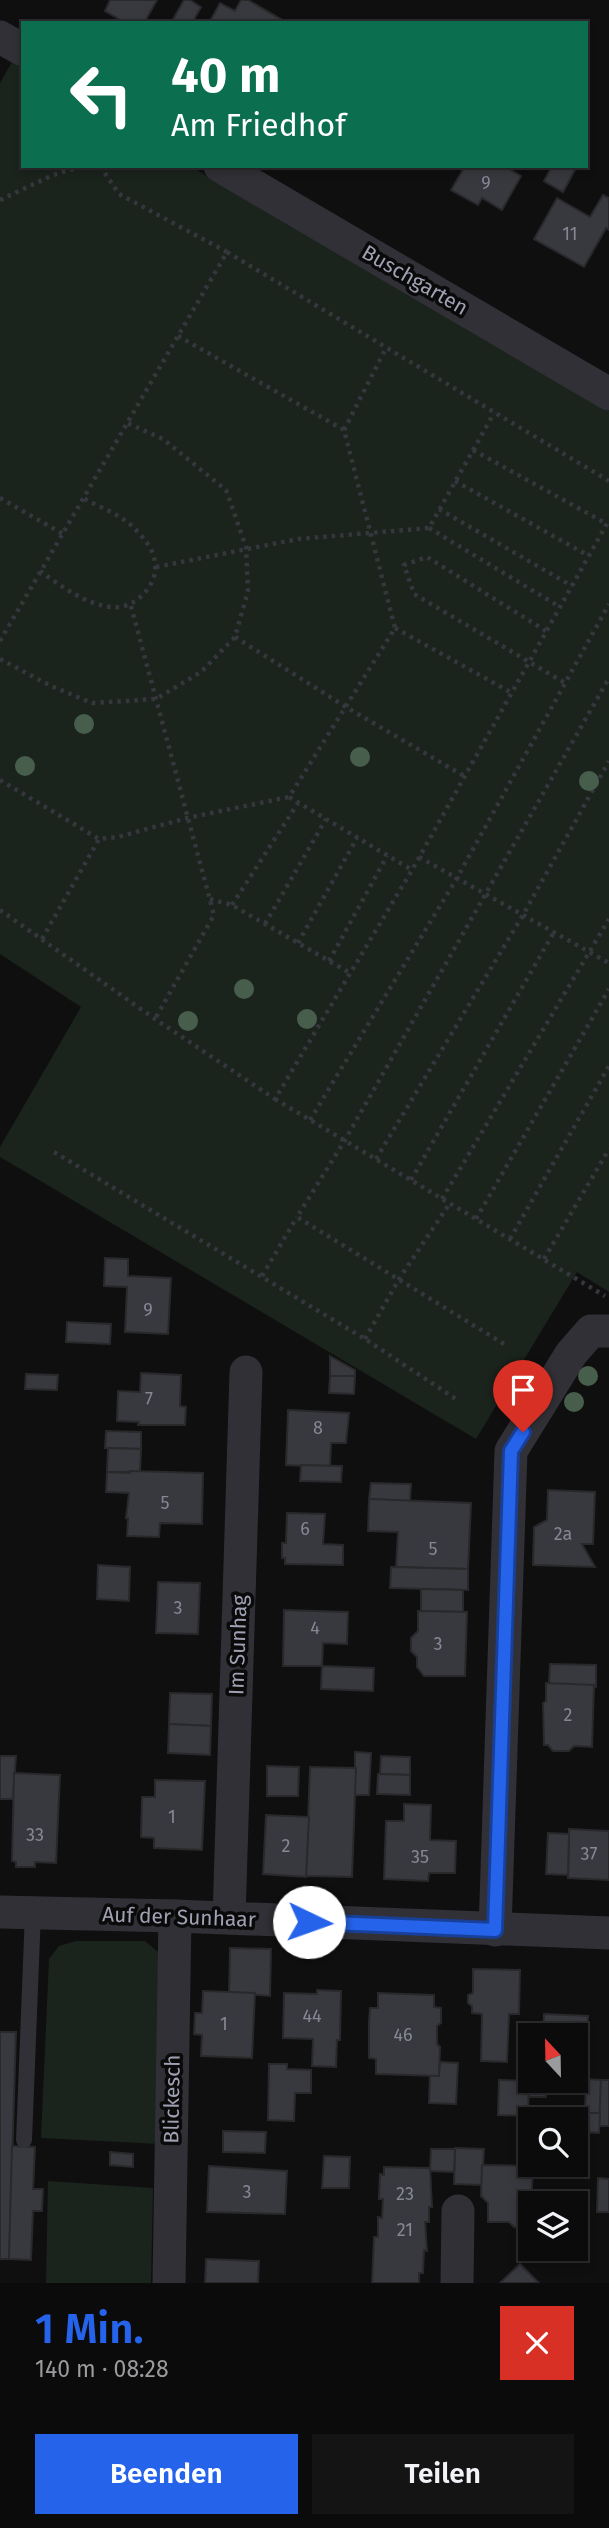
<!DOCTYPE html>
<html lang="de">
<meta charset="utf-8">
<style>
:root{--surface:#0b0b0c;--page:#141415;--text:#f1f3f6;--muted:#9a9b9d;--line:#2b2b2d;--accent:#2563eb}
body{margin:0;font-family:"Fira Sans",sans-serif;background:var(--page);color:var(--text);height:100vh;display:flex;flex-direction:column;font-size:26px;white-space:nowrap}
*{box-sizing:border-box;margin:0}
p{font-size:23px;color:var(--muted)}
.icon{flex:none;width:38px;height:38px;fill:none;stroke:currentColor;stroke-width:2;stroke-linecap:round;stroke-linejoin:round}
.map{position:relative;height:2283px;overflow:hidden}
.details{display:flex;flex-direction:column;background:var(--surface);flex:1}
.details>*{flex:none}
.banner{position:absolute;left:21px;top:21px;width:567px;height:147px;border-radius:0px;box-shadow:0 4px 10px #0003,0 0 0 2px var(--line);background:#0b6e4f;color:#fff;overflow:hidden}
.needle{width:46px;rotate:338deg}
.fabs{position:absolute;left:518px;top:2023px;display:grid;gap:14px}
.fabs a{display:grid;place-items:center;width:70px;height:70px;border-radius:0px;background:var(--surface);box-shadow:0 4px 10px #0003,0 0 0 2px var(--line);font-size:35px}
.pin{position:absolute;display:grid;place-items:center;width:60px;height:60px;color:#fff;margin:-72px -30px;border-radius:50% 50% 50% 0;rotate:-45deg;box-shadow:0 0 7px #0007}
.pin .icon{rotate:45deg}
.me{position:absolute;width:77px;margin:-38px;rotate:93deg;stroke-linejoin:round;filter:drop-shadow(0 0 5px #0008)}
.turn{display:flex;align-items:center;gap:24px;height:147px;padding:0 35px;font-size:32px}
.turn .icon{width:91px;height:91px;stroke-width:2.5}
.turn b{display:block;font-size:49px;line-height:60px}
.round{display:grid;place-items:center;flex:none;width:74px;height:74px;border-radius:0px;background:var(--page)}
.head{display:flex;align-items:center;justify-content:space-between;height:119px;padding:0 35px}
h1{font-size:42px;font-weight:600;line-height:52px;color:var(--accent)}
.action{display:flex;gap:14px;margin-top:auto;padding:14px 35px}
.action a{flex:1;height:80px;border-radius:0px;background:var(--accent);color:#fff;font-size:28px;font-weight:600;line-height:80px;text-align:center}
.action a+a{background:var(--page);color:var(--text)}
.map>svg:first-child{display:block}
.green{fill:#1b231d}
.building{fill:#38393e;stroke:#29292c;stroke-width:2}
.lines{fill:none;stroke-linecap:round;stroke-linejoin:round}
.path{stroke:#36363d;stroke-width:4.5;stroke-dasharray:3.5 5;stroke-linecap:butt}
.lane{stroke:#303036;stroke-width:16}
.street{stroke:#303036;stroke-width:33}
.tree{fill:#475e4c}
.route-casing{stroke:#184099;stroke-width:18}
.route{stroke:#2563eb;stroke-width:12}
.labels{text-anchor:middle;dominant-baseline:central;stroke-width:7;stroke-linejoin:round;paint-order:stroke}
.number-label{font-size:18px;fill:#858795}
.street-label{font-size:21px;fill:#9fa1b2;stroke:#0a0a0b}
</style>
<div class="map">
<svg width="609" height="2283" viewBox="0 0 609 2283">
<rect width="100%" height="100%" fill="#0f0f10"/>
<!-- green -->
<g class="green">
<path d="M12,62l11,7v97h167l419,245v881l-32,-20 -101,167 -476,-282v-10l81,-140 -81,-53v-871z"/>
<path d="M76,1941h69l13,11 4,18 -2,174 -119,-6 8,-179 10,-13z"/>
<path d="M48,2181l105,7 -2,95h-105z"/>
</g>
<!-- building -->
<g class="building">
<path d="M110,0h47l-13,23h-18l-21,-12z"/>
<path d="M184,0h6l11,7 -9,16h-21z"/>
<path d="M241,0h7l36,21 -1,2h-74l11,-20 15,8z"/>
<path d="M465,166h39l17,10 -19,34 -20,-12 -4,7 -27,-15z"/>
<path d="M552,166h25l-14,26 -19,-11z"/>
<path d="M603,195l6,3v32l-3,-2 -22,39 -50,-28 23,-41 33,19z"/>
<path d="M105,1258l23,1v17l43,2 -3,56 -43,-2 2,-45 -23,-1z"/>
<path d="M67,1322l44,2 -1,20 -44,-2z"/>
<path d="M330,1356l25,14v6h-25z"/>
<path d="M141,1373l40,2 -1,31 6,1 -1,18h-47l1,-3 -22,-1 1,-30 22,1z"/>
<path d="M26,1374l32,1 -1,15 -32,-1z"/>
<path d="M330,1376h25l-1,18 -25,-1z"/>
<path d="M288,1410l61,3 -3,30h-15l-1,24 -44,-2z"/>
<path d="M106,1431l35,1v17l-36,-1z"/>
<path d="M108,1448l33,1 -1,23h-33z"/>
<path d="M301,1465l41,1 -1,16 -41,-1z"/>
<path d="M130,1471l73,2 -1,51 -42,-1 -1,14 -32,-1 1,-18h-2l3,-25 -23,-1 1,-20 23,1z"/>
<path d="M371,1483l40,1 -1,17 -41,-2z"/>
<path d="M548,1490l47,2 -2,52h-11l13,23 -62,-2 1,-38 13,-7z"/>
<path d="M369,1499l102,4 -3,66 -72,-2 2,-35 -30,-1z"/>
<path d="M287,1513l38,1 -2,30 20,1v20l-58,-1v-6h-3v-15h4z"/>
<path d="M98,1565l32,2 -1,34 -32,-2z"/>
<path d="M391,1567l77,2v21l-78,-2z"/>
<path d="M158,1582l42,1 -2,51 -42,-1z"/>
<path d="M421,1589l42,1v22l-42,-1z"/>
<path d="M284,1610l64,2 -1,32 -24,-1 -1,23h-39z"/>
<path d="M418,1611l49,1 -2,64h-41l-7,-9v-10l-6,-6v-13l7,-7z"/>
<path d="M550,1664l46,1v22l-47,-3z"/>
<path d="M322,1666l52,2 -1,23 -52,-2z"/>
<path d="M546,1683l48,2 -2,62 -18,-1 -5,5h-16l-5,-6h-4l-1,-42 3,-2z"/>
<path d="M170,1693l42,1 -1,32 -42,-2z"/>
<path d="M169,1724l42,2 -1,29 -42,-2z"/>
<path d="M355,1752l16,1 -2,42h-14z"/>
<path d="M0,1756h16l-3,43h-13z"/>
<path d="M381,1756l29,1v18l-30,-1z"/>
<path d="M267,1766l32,1 -1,29h-31z"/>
<path d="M310,1767l46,1 -4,109 -46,-1z"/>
<path d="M14,1773l46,2 -4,88 -21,-1v5h-19v-5l-4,-1z"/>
<path d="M378,1774l32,1v20l-33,-1z"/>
<path d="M155,1780l50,1 -3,69 -48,-2v-10l-13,-1 1,-40h13z"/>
<path d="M404,1804l27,1 -1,35 26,1 -1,32h-26l-1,8 -44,-2 2,-58h18z"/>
<path d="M266,1815l43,2 -3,60 -43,-3z"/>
<path d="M569,1829l40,2v49l-41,-2z"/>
<path d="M548,1833l21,1 -1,41 -22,-1z"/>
<path d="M230,1948l41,1 -1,47 -41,-3z"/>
<path d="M473,1969l47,1 -1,44h-10l-2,48 -26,-1 1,-47 -10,-1v-7l-4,-3v-8l5,-2z"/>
<path d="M317,1990l24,1 -1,49h-3l-1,27 -24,-1 1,-27 -30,-1 1,-45 33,1z"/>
<path d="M203,1991l52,2 -3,65 -51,-2 1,-21 -8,-1 1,-21h7z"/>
<path d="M378,1993l56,2v12l7,1v15l-4,3v18l3,3 -1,29 -63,-2v-15l-7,-1v-37l1,-13h8z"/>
<path d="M544,2014l44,2 -1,56 -1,-4 -10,-1v-32h-33z"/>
<path d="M0,2032h16l-7,227h-9z"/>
<path d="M440,2062l18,1 -2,41 -27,-1 1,-27h9z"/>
<path d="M269,2064h18v5l24,1v23h-16l-1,28 -26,-1z"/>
<path d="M529,2073l1,8h17l-1,16h-17z"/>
<path d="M586,2079l15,1 -1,33h-15z"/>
<path d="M499,2080l30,1 -1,35 -30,-1z"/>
<path d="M601,2080h8v46h-10z"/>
<path d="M585,2113h15l-1,20 -15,-1z"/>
<path d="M223,2131l43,1 -1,21 -42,-1z"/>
<path d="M12,2146l23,1 -2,42h10l-1,22h-9l-2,49 -22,-1z"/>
<path d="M455,2148l29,1 -2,36 -28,-1z"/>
<path d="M431,2149h24l-1,23 -24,-1z"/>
<path d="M110,2152l23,2v13l-23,-2z"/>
<path d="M324,2156l26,1 -1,31h-27z"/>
<path d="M482,2165l51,1 -3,57h-3l-5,5 -8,-1 -5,-5h-21v-19l-7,-7z"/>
<path d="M209,2166l78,5 -2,43 -78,-2z"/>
<path d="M384,2167l46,1 2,39h-3v15h-4l2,29 -3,-1 -1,23h-4v10h-47l2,-46h4v-20l4,1 1,-19h-4l1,-25 4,1z"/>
<path d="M598,2178l11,1v33h-12z"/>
<path d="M206,2259l53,2 -1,22h-53z"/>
<path d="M520,2264l19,19h-39z"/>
</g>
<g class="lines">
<!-- path -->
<g class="path">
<path d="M100,166l19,28 108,58"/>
<path d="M0,200l53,-25 30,-9"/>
<path d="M178,336l166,94 51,198 -106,169 123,73"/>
<path d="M344,430l42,-82"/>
<path d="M473,450l134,74"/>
<path d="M455,481l134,75"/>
<path d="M0,498l63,36"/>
<path d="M439,509l133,77"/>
<path d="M429,528l131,79"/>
<path d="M156,567l142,-28 131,-11 65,-115"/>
<path d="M40,571c21,15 46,34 72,36 21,3 46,-21 43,-43 -1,-15 -11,-26 -21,-36 -12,-13 -35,-21 -51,-30"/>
<path d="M131,606l83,309 -59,104"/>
<path d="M395,628l117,65"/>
<path d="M546,631l-119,-74 -23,8 10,29 151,89"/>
<path d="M235,637l111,70 118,69"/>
<path d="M0,641l227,-389 382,229"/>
<path d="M0,659l51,27 41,17 64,-4 45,-27 34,-35 13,-46 -2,-44 -20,-57 -63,-51 -36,-16"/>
<path d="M0,780l99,59 19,-2 69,-19 102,-21"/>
<path d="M419,857l190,106"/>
<path d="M210,899l22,6 118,68"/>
<path d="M232,905l66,-102"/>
<path d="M0,910l155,109 120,80 137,-229 197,-350"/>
<path d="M265,924l61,-105"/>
<path d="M42,939l57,-100"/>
<path d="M298,943l59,-105"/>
<path d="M329,961l58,-105"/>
<path d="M275,1099l330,197"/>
<path d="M310,1120l147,-242 152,-274"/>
<path d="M54,1152l311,187 91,60"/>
<path d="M376,1159l147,-244 86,-154"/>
<path d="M411,1180l143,-248"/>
<path d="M442,1199l167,-280"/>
<path d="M476,1219l133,-230"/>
<path d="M510,1239l99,-173"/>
<path d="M544,1259l65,-110"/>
<path d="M262,1276l35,-59"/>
<path d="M365,1339l34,-60 51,-76"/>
<path d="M504,1344l-207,-127 48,-77 264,-462"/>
</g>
<!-- lane -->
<path class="lane" d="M24,2140l9,-228"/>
<!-- street -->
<g class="street">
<path d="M0,37l23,13"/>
<path d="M220,166l389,228"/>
<path d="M0,1912l175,4 434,17"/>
<path d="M229,1918l17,-546"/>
<path d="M495,1930l16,-479 60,-97 20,-23h18"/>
<path d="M169,2283l6,-367"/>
<path d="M457,2283l1,-72"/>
</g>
</g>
<!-- trees -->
<g class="tree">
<circle cx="84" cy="724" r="10"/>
<circle cx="360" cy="757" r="10"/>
<circle cx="25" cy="766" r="10"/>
<circle cx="589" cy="781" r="10"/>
<circle cx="244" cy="989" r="10"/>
<circle cx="307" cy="1019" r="10"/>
<circle cx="188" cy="1021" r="10"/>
<circle cx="588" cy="1376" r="10"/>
<circle cx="574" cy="1402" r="10"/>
</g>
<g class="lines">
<defs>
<path id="route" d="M309,1922l186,8 16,-479 12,-19"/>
</defs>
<!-- route casing -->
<use href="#route" class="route-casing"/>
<!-- route -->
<use href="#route" class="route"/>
</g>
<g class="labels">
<!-- number labels -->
<g class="number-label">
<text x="486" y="183">9</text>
<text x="570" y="234">11</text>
<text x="148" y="1310">9</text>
<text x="149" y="1399">7</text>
<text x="318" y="1428">8</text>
<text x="165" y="1503">5</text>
<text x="305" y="1529">6</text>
<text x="563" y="1534">2a</text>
<text x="433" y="1549">5</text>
<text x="178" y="1608">3</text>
<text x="315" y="1628">4</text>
<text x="438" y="1644">3</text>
<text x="568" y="1715">2</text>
<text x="172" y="1817">1</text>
<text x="35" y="1835">33</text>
<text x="286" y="1846">2</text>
<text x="589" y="1854">37</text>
<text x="420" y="1857">35</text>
<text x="312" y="2016">44</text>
<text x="224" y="2024">1</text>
<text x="403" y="2035">46</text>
<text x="247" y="2192">3</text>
<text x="405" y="2194">23</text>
<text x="405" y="2230">21</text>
</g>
<!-- street labels -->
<g class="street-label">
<text transform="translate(415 280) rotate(30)">Buschgarten</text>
<text transform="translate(238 1645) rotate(-88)">Im Sunhag</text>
<text transform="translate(179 1917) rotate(2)">Auf der Sunhaar</text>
<text transform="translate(172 2099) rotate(-89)">Blickesch</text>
</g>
</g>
</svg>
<div class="fabs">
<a><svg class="needle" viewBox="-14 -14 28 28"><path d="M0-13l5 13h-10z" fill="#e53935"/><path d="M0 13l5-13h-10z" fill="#9a9b9d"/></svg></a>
<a><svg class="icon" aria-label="search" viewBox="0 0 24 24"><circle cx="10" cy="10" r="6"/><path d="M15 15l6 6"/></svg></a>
<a><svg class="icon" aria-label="layers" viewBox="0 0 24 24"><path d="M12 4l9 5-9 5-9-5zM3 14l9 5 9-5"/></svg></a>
</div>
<div class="pin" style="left:523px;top:1432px;background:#d93025"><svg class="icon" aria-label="arrive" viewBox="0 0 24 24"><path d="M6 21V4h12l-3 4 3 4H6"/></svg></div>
<svg class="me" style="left:309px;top:1922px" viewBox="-20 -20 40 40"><circle r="19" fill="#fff"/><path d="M0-13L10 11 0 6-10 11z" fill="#2563eb"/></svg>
<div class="banner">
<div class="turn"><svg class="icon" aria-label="left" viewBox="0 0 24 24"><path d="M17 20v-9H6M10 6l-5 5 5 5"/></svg><div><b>40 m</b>Am Friedhof</div></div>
</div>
</div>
<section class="details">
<div class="head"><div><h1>1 Min.</h1><p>140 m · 08:28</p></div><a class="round" style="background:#d93025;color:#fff"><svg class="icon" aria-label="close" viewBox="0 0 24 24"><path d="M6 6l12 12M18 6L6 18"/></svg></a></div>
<div class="action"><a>Beenden</a><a>Teilen</a></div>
</section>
